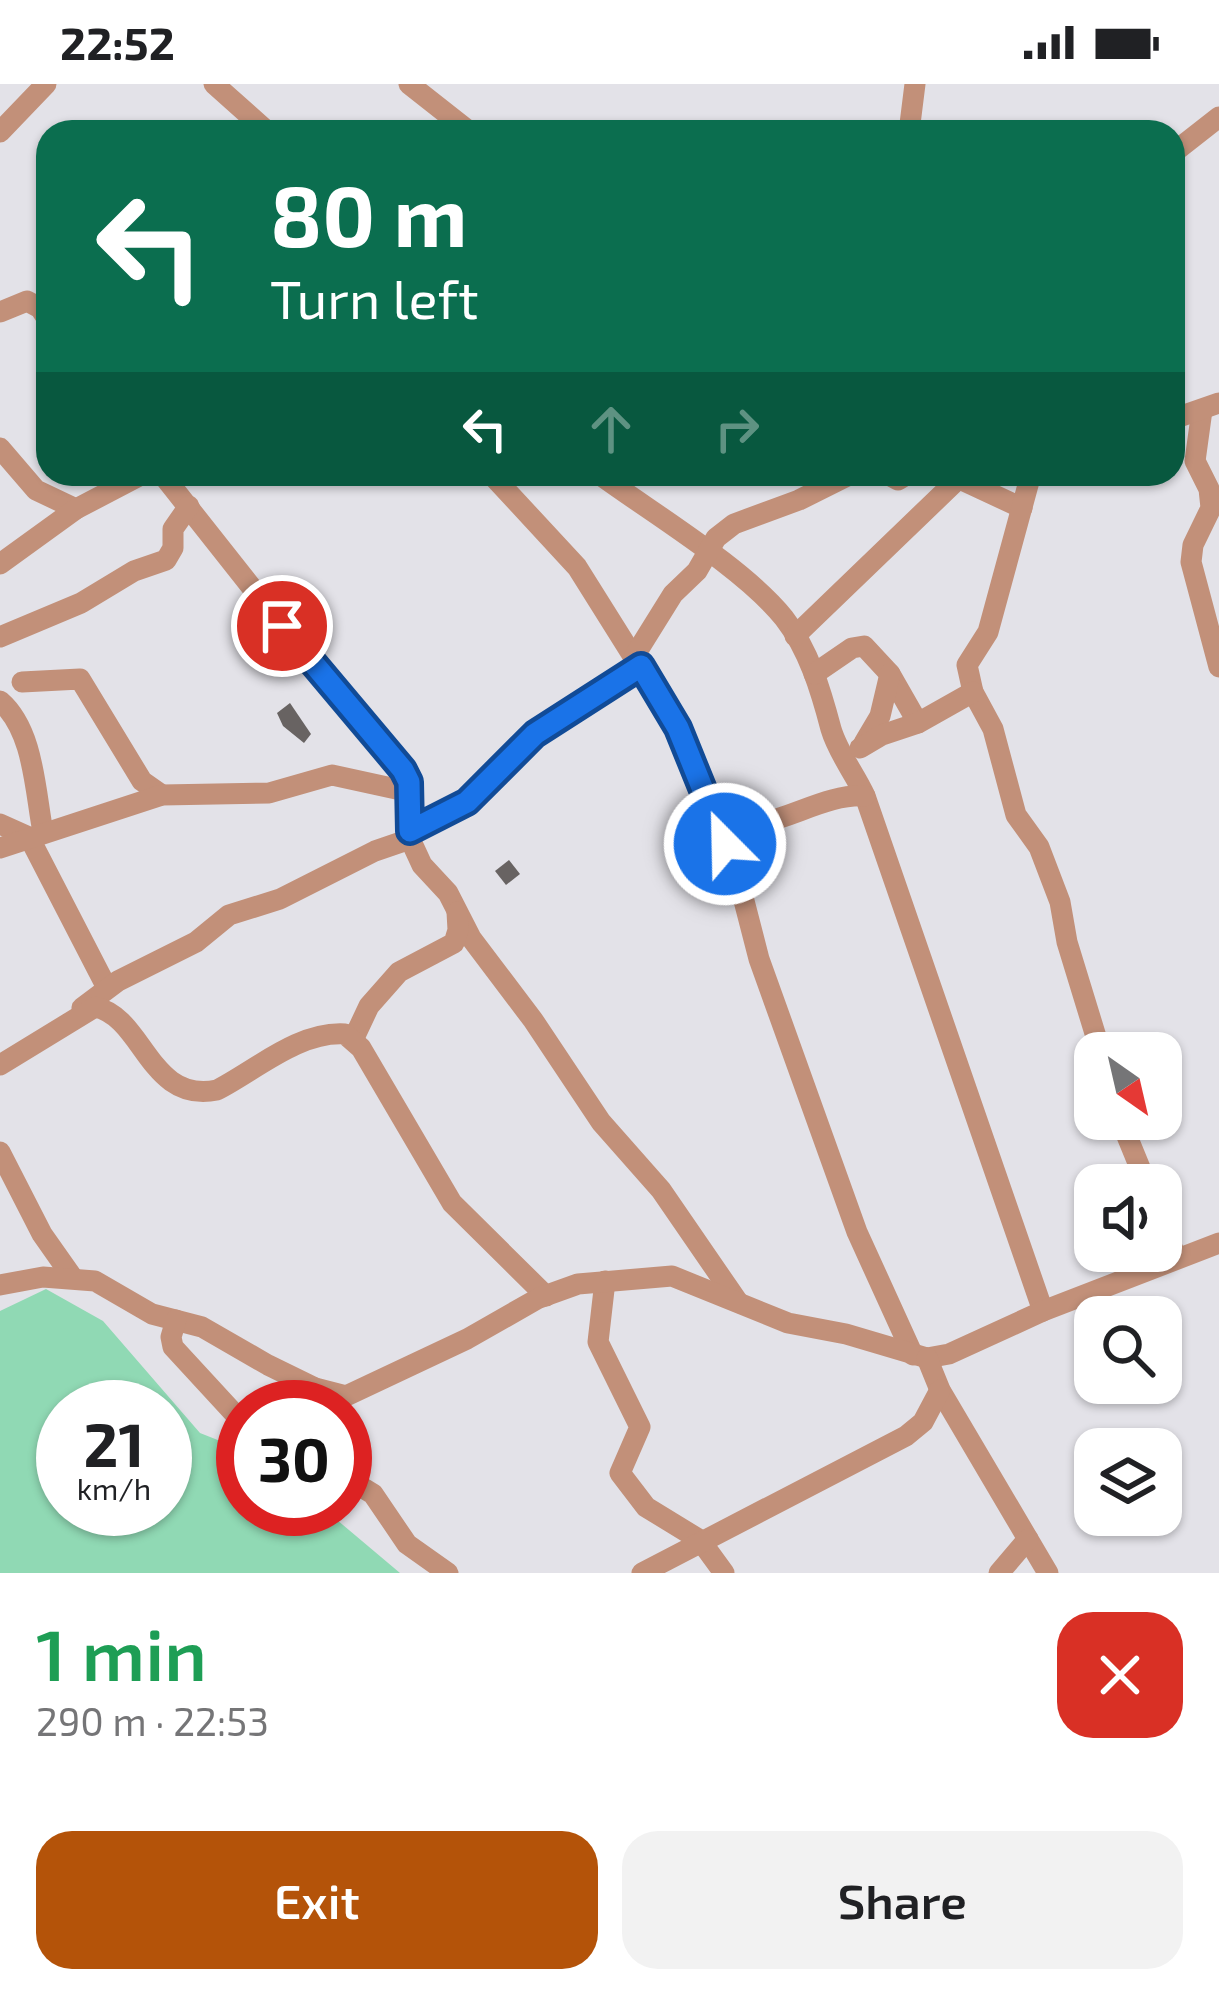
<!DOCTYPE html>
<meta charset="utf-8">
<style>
:root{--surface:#fff;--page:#f2f2f2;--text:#202124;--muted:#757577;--accent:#b45309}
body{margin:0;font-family:"Exo 2",sans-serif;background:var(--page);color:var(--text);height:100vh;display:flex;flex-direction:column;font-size:45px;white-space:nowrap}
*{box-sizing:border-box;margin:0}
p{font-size:39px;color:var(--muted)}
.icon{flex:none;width:66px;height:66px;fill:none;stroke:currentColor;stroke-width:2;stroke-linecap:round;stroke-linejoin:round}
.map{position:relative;height:1489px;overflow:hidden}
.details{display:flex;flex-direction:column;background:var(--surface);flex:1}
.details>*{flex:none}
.hud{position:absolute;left:36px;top:36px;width:1149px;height:366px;border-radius:36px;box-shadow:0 3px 9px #0004;background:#0b6e4f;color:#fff;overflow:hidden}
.needle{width:78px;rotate:146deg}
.fabs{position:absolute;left:1074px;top:948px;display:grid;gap:24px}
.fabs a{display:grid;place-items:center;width:108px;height:108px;border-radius:24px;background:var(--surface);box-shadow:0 3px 9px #0004;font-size:60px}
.speed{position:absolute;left:36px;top:1296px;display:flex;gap:24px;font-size:60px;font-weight:700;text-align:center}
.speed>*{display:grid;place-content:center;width:156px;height:156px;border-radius:50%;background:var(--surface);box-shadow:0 3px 9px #0004;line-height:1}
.speed small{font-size:30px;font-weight:400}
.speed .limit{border:18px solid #d22;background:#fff;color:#111}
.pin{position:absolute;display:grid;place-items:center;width:102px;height:102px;color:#fff;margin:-51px;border:6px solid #fff;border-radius:50%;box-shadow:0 3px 12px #0007}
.me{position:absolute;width:132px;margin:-66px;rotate:337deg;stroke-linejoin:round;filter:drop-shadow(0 0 9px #0008)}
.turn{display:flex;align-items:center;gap:42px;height:252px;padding:0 36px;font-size:54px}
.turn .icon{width:156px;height:156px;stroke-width:2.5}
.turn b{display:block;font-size:84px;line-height:102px}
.lanes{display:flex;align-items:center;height:114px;padding:0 36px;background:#0003;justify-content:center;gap:60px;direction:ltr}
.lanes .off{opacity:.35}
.round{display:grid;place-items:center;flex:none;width:126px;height:126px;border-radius:36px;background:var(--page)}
.headline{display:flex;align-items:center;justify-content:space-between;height:204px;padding:0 36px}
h1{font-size:72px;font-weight:600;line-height:90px;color:#1e9e55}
.button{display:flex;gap:24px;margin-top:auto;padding:24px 36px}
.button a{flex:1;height:138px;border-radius:36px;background:var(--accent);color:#fff;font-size:48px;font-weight:600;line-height:138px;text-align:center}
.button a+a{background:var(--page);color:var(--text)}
.status{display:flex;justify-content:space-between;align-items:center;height:84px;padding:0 60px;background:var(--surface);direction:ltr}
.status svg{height:33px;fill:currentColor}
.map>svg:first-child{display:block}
.green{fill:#90d9b4;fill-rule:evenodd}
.building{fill:#686362}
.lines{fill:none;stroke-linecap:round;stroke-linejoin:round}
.minor{stroke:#c29079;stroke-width:21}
.route-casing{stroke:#114b97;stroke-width:30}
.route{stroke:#1a73e8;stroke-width:21}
</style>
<div class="status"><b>22:52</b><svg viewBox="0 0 49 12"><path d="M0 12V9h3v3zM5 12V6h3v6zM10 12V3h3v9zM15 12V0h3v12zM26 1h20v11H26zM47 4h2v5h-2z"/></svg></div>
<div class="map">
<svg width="1219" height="1489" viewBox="0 0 1219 1489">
<rect width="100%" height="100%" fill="#e3e2e8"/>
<!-- green -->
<path class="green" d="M46,1205l57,32 97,112 43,17v59h81l76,64h-400v-262zM63,1323h102v102h-102z"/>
<!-- building -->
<g class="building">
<path d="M290,619l21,31 -7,9 -21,-17 -6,-13z"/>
<path d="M509,776l11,14 -14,11 -11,-14z"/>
</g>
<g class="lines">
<!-- minor -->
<g class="minor">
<path d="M214,0l54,48"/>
<path d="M409,0l61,48"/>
<path d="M0,48l46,-48"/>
<path d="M909,48l6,-48"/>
<path d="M1173,69l46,-36"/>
<path d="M0,228l27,-11 13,7 8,12"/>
<path d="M1202,326l-7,51 14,28 2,19 -18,37 -2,17 28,105"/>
<path d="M1173,335l46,-16"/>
<path d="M0,364l36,42 40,19"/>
<path d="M162,390l136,172 105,124 6,11 1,58 12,26 26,28 23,45 62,82 68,102 60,68 77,112"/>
<path d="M491,390l86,93 101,161 34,92 22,42 25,97 98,273 56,123"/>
<path d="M599,390c53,39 145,94 185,144 25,32 37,73 47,111 7,24 24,45 34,67l178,515"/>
<path d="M887,390l11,6 10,-6"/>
<path d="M949,390l73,34"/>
<path d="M1031,390l-43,158 -21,33 6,27 20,37 23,86 23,32 21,55 7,40 34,111"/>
<path d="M0,480l76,-55 67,-35"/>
<path d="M795,552l162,-156"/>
<path d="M0,553l81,-34 53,-32 32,-11 7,-12v-19l16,-23"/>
<path d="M635,571l38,-61 24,-23 19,-33 18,-14 65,-24 52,-26"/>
<path d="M814,590l38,-26 12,-2 26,28 28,49"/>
<path d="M22,598l58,-3 62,102 20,14"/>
<path d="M0,617c34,29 35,90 43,131"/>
<path d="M864,659l16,-27 10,-42"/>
<path d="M860,664l22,-13 36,-12 55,-31"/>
<path d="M712,736c52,22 101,-27 153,-24"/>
<path d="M0,740l29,13 78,151"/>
<path d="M409,747l58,-29 68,-68 107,-68"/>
<path d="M0,764l162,-53 107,-2 63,-18 78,17"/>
<path d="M82,924l36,-27 78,-39 33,-27 51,-16 95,-48 35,-12"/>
<path d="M353,956l16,-34 30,-34 55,-29 4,-13 -1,-18"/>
<path d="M0,981l95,-58c49,10 54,97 122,83 39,-20 82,-59 128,-56l16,14 91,155 94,93"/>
<path d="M1120,1035l27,66"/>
<path d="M0,1068l42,82 31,44"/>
<path d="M1161,1136l15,37"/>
<path d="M605,1197l-7,61 42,85 -20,46 26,34 54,33 24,33"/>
<path d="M0,1201l43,-8 52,4 57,33 50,13 66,38 47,23 31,8 121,-57 72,-41 39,-14 94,-8 116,47 58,11 81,24 22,-4 94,-43 176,-68"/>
<path d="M176,1236l-5,17 2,10 70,76"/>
<path d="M927,1274l13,32 108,183"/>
<path d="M276,1323l39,-19"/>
<path d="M345,1393l28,17 34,50 41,29"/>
<path d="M642,1489l264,-137 17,-14 17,-32"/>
<path d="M999,1489l29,-34"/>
</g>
</g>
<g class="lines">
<defs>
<path id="route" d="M282,542l121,144 6,12 1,49 57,-29 68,-68 106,-68 37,62 47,116"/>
</defs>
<!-- route casing -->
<use href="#route" class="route-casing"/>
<!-- route -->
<use href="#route" class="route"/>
</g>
</svg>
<div class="fabs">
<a><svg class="needle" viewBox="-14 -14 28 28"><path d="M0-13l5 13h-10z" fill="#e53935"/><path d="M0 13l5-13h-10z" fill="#757577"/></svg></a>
<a><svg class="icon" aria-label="sound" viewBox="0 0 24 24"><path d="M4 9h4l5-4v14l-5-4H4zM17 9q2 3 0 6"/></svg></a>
<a><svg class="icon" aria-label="search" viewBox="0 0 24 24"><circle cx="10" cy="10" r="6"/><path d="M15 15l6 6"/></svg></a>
<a><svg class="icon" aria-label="layers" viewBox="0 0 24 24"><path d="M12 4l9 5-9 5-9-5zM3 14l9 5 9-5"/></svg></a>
</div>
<div class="speed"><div>21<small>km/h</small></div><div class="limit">30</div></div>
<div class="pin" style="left:282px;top:542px;background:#d93025"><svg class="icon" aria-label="arrive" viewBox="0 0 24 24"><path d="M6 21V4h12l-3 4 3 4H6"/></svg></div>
<svg class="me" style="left:725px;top:760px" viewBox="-20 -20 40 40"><circle r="17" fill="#1a73e8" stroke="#fff" stroke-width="3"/><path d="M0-11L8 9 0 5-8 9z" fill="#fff"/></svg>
<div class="hud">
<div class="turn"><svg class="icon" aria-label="left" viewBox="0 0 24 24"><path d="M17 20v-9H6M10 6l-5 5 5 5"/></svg><div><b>80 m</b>Turn left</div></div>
<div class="lanes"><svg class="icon" aria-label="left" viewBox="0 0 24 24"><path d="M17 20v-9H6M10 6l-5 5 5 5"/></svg><svg class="icon off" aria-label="ahead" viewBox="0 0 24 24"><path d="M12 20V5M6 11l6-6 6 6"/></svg><svg class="icon off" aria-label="right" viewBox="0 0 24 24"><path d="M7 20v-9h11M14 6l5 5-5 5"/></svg></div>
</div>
</div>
<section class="details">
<div class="headline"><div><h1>1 min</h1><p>290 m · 22:53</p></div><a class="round" style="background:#d93025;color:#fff"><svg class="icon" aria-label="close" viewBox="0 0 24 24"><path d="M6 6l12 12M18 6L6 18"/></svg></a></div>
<div class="button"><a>Exit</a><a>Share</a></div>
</section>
